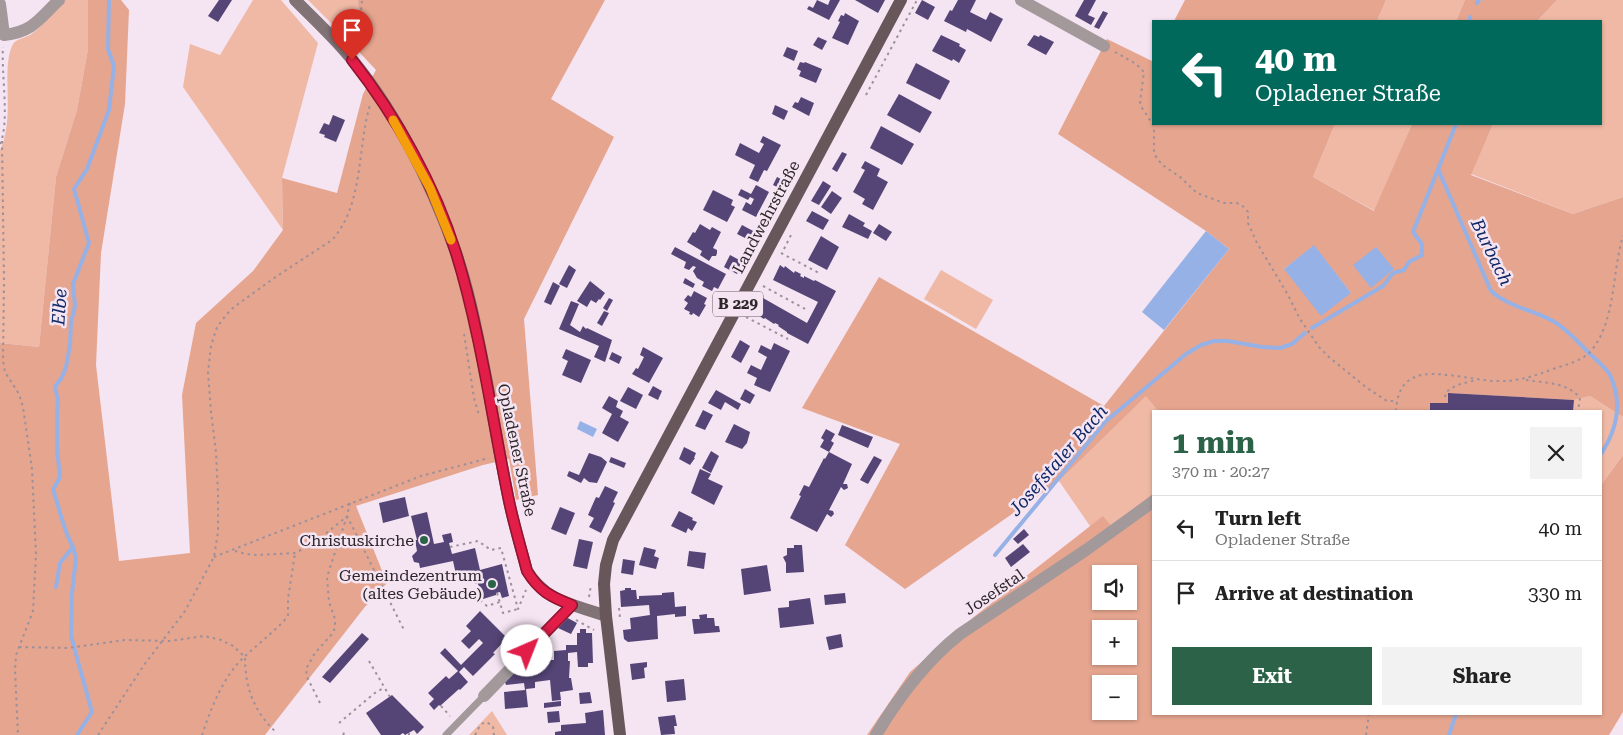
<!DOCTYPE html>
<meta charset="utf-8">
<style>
:root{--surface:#fff;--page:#f2f2f2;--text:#222;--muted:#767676;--line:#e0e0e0;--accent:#2c6248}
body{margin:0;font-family:"Roboto Serif",serif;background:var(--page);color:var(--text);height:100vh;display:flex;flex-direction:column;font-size:19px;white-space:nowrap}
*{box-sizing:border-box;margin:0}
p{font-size:16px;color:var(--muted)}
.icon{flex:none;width:28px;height:28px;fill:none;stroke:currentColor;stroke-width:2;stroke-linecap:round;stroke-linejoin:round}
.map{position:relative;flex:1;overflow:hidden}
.panel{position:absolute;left:1152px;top:410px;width:450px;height:305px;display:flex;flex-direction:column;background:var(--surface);border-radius:0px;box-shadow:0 1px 4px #0004}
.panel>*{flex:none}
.banner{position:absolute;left:1152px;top:20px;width:450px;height:105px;border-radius:0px;box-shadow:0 1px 4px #0004;background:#00695c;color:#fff;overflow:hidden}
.fabs{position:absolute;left:1092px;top:565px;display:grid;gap:10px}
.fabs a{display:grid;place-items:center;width:45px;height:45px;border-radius:0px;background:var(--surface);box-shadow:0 1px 4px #0004;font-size:25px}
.pin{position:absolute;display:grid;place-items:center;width:42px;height:42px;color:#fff;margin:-51px -21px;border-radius:50% 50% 50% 0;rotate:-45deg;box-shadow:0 0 5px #0007}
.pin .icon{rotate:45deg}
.me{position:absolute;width:55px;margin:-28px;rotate:44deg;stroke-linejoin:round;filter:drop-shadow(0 0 4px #0008)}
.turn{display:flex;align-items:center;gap:18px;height:105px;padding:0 20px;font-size:22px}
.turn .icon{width:65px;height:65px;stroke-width:2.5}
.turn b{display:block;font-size:35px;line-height:42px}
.round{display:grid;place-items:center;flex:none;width:52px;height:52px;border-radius:0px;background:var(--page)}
.head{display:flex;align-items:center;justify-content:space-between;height:85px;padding:0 20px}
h1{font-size:30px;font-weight:700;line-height:38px;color:var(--accent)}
.primary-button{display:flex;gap:10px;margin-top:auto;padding:10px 20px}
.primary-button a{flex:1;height:58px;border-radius:0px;background:var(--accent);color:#fff;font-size:20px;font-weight:700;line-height:58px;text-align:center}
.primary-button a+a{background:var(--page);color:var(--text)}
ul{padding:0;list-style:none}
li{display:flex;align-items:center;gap:15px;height:65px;padding:0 20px;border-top:1px solid var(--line)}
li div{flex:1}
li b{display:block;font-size:19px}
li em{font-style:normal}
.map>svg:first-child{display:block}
.green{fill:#efb9a6}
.forest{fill:#e5a58f;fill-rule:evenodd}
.water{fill:#96b1e6}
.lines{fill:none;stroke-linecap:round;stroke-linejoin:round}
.stream{stroke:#96b1e6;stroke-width:4}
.building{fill:#554577}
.path{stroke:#9c909a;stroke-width:2;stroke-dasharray:2.5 4;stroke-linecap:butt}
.service{stroke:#a3999a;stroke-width:7}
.minor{stroke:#a3999a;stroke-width:12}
.secondary{stroke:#807275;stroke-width:12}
.primary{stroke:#68575a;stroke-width:12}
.route-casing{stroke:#92132f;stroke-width:12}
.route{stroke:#e11d48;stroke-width:9}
.slow{stroke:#f59e0b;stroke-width:9}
.poi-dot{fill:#2c6248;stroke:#f5e4f2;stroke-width:2}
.labels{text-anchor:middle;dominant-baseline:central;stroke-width:5;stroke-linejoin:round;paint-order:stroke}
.shield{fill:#f5e4f2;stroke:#695f67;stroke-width:1}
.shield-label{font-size:15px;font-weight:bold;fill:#2d262b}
.street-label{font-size:16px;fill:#2d262b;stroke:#f5e4f2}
.poi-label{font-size:16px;fill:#2d262b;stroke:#f5e4f2;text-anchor:end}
.water-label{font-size:18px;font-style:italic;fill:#0e2965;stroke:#f5e4f2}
</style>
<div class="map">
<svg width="1623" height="735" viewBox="0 0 1623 735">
<rect width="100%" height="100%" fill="#f5e4f2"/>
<!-- green -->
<g class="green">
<path d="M65,0h23v49l-11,61 -21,67 -17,170 -39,-4v-193c16,-33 0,-81 13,-106 4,-6 14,-6 20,-11 11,-9 22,-22 32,-33z"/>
<path d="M253,0h28l37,43 -36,135 1,52 -100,-143 7,-43 30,11z"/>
<path d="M308,0h50l1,23 -13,15z"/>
<path d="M1386,0h79l-9,21h-79z"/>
<path d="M1557,0h66v197l-50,17 -102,-40 22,-50h108v-103h-64z"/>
<path d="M1335,124h77l-37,87 -62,-34z"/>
<path d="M941,270l52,30 -17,29 -52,-30z"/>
<path d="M1448,393l126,7 16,-4 33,21v38l-22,30v-74h-171v-8h18z"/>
<path d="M1146,395l12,16h-4v81l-43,34h-21l-31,-45z"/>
<path d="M492,711l15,24h-38z"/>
</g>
<!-- forest -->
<g class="forest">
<path d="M88,0h33l8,10 -4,94 -24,149 -5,112 23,196 71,-8 -8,-158 14,-72 57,-52 30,-41 -1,-52 55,15 26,-99 13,-24 -30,-32 13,-15 -1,-23h247l-54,99 63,38 -90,182 14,176 -22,5 -7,-41 -26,6 -127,41 31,77 -23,25 -99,127h-265v-392l39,4 17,-170 21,-67 11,-61z"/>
<path d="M1185,0h201l-9,21h-203z"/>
<path d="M1465,0h92l-20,21h-81z"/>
<path d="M1107,39l47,23v62h181l-22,53 61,34 38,-87h81l-22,51 102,39 50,-17v220l-33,-21 -16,4 -126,-7v10h-18v8h-272l-12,-15 -87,85 -154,108 -60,-44 55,-101 -98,-36 77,-131 225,129 125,-157 -23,-18 -148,-97zM1314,246l37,47 -67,-24z"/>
<path d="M1623,455v257l-14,23h-742l43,-63 65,-56 128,-100 8,10 43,-34v222h447v-229zM1101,574h28v27h-28zM1101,629h28v27h-28zM1101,684h28v27h-28z"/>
</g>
<!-- water -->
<g class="water">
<path d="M1206,231l23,18 -65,81 -22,-18z"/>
<path d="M1314,245l37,48 -30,23 -37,-47z"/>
<path d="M1376,247l18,22 -23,19 -18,-23z"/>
<path d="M580,421l17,8 -4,8 -16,-8z"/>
</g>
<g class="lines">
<!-- stream -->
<g class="stream">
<path d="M1477,3l2,-3"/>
<path d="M1470,21v-4"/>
<path d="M1438,169l53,122c18,16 42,19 62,30 14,8 26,22 37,33 7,6 13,12 19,19 14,28 9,55 -8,81"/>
<path d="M1312,328l71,-42 10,-13 11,-3 5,-8 13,-7v-11l-9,-12 43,-108"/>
<path d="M73,547l3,11 -4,35 -1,43 21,76 -15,23"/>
<path d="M995,555l111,-134 80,-67 15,-9 13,-4h14l34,6 18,1 12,-4 13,-11"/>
<path d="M56,587l4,-24 13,-16c-10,-17 -13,-38 -20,-57l7,-13 -3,-28v-35l1,-14 -3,-13 7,-10 4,-10 4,-22 1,-23 4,-16 -2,-22 16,-41 -15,-54 13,-20 22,-59 5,-44 -6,-17 1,-49"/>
<path d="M1449,735l7,-21"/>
</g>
</g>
<!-- building -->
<g class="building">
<path d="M219,0h13l-14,22 -10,-6z"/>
<path d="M817,0l11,5 2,-5h10l-11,20 -22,-11 2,-3 4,2z"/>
<path d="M855,0h30l-7,13z"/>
<path d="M922,0l13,7 -7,13 -13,-7z"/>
<path d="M958,0h18l-6,12 16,8 4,-8 13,7 -12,23 -24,-13 -1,3 -22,-11 6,-11 2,1z"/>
<path d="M1084,0h12l-8,15 7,3 -4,7 -16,-9z"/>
<path d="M1103,11l5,2 -9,16 -5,-2z"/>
<path d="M845,13l14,8 -11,24 -16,-7 8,-16 -2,-1 3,-6 3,1z"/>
<path d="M941,35l19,9 -1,2 7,4 -7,13 -6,-4 -1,2 -20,-10z"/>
<path d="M1034,35l5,2 1,-2 14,7 -8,13 -19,-10z"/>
<path d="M818,37l9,4 -5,9 -9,-5z"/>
<path d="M787,47l11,4 -4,10 -11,-5z"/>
<path d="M800,62l4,1 1,-1 17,7 -6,14 -17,-7 2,-5 -4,-2z"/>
<path d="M916,63l34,18 -10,19 -34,-17z"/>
<path d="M899,94l33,18 -12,21 -33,-18z"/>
<path d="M801,97l13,6 -5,13 -17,-9 3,-5 3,1z"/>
<path d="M775,105l13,6 -4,9 -12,-6z"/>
<path d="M333,115l12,5 -9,22 -12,-5 1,-2 -6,-2 5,-10 5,2z"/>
<path d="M881,126l33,18 -12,21 -32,-17z"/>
<path d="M763,136l18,9 -14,26 -3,-1 -6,12 -9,-4 6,-13 -20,-10 5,-12 19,10 5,-9 -4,-2z"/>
<path d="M842,152l5,2 -10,18 -5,-3z"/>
<path d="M865,161l15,8 -3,7 11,6 -15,28 -11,-6 3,-5 -12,-7 12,-22 -4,-2z"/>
<path d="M777,177l10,5 -4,8 -10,-5z"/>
<path d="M823,181l8,5 -12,19 -8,-4z"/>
<path d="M756,185l13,7 -13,25 -14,-7 4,-8 5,3 3,-6 -4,-2 -2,3 -10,-5 3,-6 10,5z"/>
<path d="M713,190l20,10 -2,5 4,2 -8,15 -24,-12z"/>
<path d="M832,191l10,7 -11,16 -10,-7z"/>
<path d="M812,211l17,9 -6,10 -17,-9z"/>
<path d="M849,214l16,9 -2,3 9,5 -4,8 -26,-12z"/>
<path d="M700,224l10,6 2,-3 9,5 -8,16 4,2v3l-1,3h-4l-3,5 -9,-6 2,-4 -15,-9 6,-10 2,1z"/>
<path d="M879,224l13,8 -6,9 -13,-8z"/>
<path d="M742,225l13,7 -4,9 -14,-7z"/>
<path d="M821,236l18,11 -12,23 -19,-10z"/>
<path d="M675,247l51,27 -8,15 -4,-2 -2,4 -10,-5 2,-4 -7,-4 -4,-7 3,-4 -3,-1 -4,4 -5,-2 2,-6 -15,-8z"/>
<path d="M730,255l13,7 -6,12 -13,-7z"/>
<path d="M569,265l7,5 -9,18 -8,-4z"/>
<path d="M780,265l4,3 1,-2 9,7 1,-2 6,3 -1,2 4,2v-2l10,5 1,-1 21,11 -28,53 -21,-11v-1l-9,-6 1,-1 -4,-2 -1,1 -9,-6 -1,1 -5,-3v-1l-4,-3 8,-14 44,25 11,-21 -45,-22z"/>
<path d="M685,278l10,6 -2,4 -10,-5z"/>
<path d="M590,281l15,12 -5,7 -1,-1 -3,4 -5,-3 -4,7 -10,-6z"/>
<path d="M553,282l7,4 -9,19 -7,-3z"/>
<path d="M694,291l13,7 -3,6 2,1 -7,12 -6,-4 -1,2 -3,-1 1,-2 -6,-3 4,-6 -4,-3 4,-5 3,2z"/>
<path d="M609,298l4,2 -6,11 -4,-3z"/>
<path d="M571,301l8,3 -9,21 10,7 3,-6 3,3 1,-1 25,12 -7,22 -11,-5 5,-11 -40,-17z"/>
<path d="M604,311l5,2 -7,13 -5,-3z"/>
<path d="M740,340l10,6 -9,17 -10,-6z"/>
<path d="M774,343l16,8 -20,41 -16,-7 3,-7 -10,-5 4,-8 10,5 6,-13 -9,-5 3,-7 10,5z"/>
<path d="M643,347l20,11 -14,25 -17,-9 4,-6 2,1 6,-12 -4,-2z"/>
<path d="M566,349l25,11 -10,23 -19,-8 6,-14 -6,-3z"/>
<path d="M612,352l10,5 -3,7 -10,-5z"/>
<path d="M653,386l9,5 -4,9 -10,-5z"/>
<path d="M628,387l15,8 -7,14 -16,-8z"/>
<path d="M745,389l10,6 -5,9 -10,-5z"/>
<path d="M716,390l25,14 -3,6 -13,-8 -4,8 -13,-7z"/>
<path d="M1448,393l126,7 -1,11h-143v-8h18z"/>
<path d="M609,396l9,5 -2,6 7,4 -3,6 9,5 -11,20 -16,-9 10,-19 -10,-6z"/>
<path d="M703,410l10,5 -8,15 -10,-4z"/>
<path d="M734,424l16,8 -3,11 -5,6 -17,-7z"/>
<path d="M842,425l31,12 -5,11 -30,-13z"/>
<path d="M826,429l9,5 -4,7 3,2 -5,9 -9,-5 4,-7 -3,-2z"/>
<path d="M684,447l12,6 -2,5h1l-5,7 -11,-6z"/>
<path d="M711,451l8,5 -8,17 -9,-5z"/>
<path d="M829,452l23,12 -9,20h4l1,4 -4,2 -3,-3 -12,23 4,1 1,3 -3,3 -4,-3 -10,18 -27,-14 11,-22 -2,-1 5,-10 5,2 15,-29 1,1z"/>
<path d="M589,453l12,4 6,5 -10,21 -8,-1 -5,-4 -3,5 -14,-7 2,-5 10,4z"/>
<path d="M874,456l8,4 -14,24 -8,-4z"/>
<path d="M611,457l15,6 -2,5 -15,-6z"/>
<path d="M700,469l11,5 -3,5 15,7 -9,19 -23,-12z"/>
<path d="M605,486l13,6 -5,10 2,1 -14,30 -12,-6 5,-9 -6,-3 8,-18 3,1z"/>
<path d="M405,497l4,19 -26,7 -4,-20z"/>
<path d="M560,507l15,6 -9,22 -15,-6z"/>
<path d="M679,511l14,7 -1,2 5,2 -5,9 -4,-3 -2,5 -15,-7z"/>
<path d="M427,512l7,32 10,-2 -2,-7 9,-2 2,9 -4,1 3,11 23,-6 5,22 22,-6 7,32 -7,2 -2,-6 -4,1v2l-13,4 -8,-24 -18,4 -4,-18 -33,7 -1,-5 -5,-1 -2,-6 5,-5 -2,-11h2l-6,-24z"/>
<path d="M1024,529l5,6 -11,9 -5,-5z"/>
<path d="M579,539l14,3 -6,27 -14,-3z"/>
<path d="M1023,544l7,8 -19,15 -6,-9z"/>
<path d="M794,545h8l2,27 -18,1v-10l-3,-6 4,-2v-7h7z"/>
<path d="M644,547l12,3 -2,6 5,2 -3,11 -17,-4z"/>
<path d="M689,551l17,2 -2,16 -17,-3z"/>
<path d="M623,559l12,2 -2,14 -12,-2z"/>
<path d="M767,565l4,26 -27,4 -3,-26z"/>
<path d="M625,588h6v2h5l1,9h2v-3l23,-1v-2l12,-1 1,15 11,-1v10l-11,1v-3l-18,2 1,23 -30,3 -4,-3 -1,-9 8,-1 -1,-11 20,-3 -1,-10 -28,2 -1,-16 5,-1z"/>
<path d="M845,593l1,10 -21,2 -1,-10z"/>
<path d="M810,598l4,26 -34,4 -2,-20 11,-1v-6z"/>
<path d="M480,611l27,27 -14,15 2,1 -22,22 -9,-9 -5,5 9,10 -8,8 -1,-1 -19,17 -1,-1 -5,5 -5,-6 5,-5 -6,-6 18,-17 3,3 9,-8 -18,-18 5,-5 16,17 22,-22 -4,-4 -10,10 -8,-8 10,-10 -5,-5z"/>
<path d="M707,614v4h7l1,8h4l1,6 -26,2 -2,-15h8l-1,-4z"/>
<path d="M564,616l13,7 -6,11 -13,-6z"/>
<path d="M580,629h6v4h6l1,30h-5v4h-10l-1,-15 -9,1v8h2l-1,17h2l2,12 -13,2 1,8 -9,1 -2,-21 -15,2v6l-9,1 2,18 -23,2 -1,-17 21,-2 -1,-7 -18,2 -1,-3 23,-22h26v-9l12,-1v-5h11v-12h3z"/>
<path d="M362,633l7,6 -39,44 -8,-6z"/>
<path d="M841,634l2,13 -14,3 -3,-13z"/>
<path d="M647,662v5l-3,1 1,10 -13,2 -2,-16z"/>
<path d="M684,679l2,21 -19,2 -2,-21z"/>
<path d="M590,692l2,11 -12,1 -1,-11z"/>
<path d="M392,695l32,32 -7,7 -3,-4 -9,5 -2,-2 -3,2h-19l-15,-22z"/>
<path d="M561,701v5l-17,2v-5z"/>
<path d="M603,710l2,25h-50v-3l6,-1v-6l25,-2 -1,-10z"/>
<path d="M559,711l1,11 -12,1 -1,-11z"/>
<path d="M675,715l2,11h-3l1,8 -14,1 -3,-18z"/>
</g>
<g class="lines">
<!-- path -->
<g class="path">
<path d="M350,40c9,-12 11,-26 12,-40"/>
<path d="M1115,52l21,12 8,8 -4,30 2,6 12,18v25l3,8 7,7 16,11 17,16 27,10h13l7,4 4,5v11l9,20 31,52 12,24 19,28 11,11 37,30 20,13h10"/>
<path d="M866,95l51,-95"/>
<path d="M2,141l2,139 -1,81 2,11 14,22 4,13 9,62 4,85 -3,57 -17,44 -1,15 3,65"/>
<path d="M0,144c10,-21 1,-71 3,-97"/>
<path d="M784,249l8,-16"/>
<path d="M781,253l40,21"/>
<path d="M763,286l44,24"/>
<path d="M746,317l42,22"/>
<path d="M464,334l10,64 5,17"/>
<path d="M1526,380c19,3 41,2 54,18l-2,13"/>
<path d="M1445,397l1,-5 11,-7 19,-5"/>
<path d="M1396,411c1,-14 4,-28 19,-34 18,-8 58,3 79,4 24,1 40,-5 62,-13 12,-4 25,-7 34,-16 26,-29 22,-81 33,-116"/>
<path d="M350,503l-3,13 57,114"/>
<path d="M450,547l28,-6 13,9 10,-2 17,61 8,-19"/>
<path d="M235,551l11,3 11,1 38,-2 18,-9 32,-26"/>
<path d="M214,557l207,-81 68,-18"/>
<path d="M474,575l6,25 7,6 13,-4"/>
<path d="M497,593l6,20 15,-4"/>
<path d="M589,597l2,-12"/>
<path d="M619,608l1,10"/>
<path d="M576,620l18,10"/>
<path d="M19,647l49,1 57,-8 45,1 34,-5 17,4 12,6 12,11c0,31 9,55 32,76"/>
<path d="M369,661l21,36"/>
<path d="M320,703l-13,-26 -1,-8 9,-16 17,-19 3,-6v-9l-6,-17 -2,-25 20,-61"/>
<path d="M441,706l9,10"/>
<path d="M339,723l37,-31 8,-4"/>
<path d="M409,733v2"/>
<path d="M98,735l46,-70 41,-54 29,-54 4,-25v-39l-2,-41 -5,-40 -3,-40 3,-26 6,-19 9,-12 8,-8 43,-31 55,-36c32,-36 25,-91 38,-135"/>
<path d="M202,735c9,-27 21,-58 42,-78 13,-12 27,-23 40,-36l4,-6v-16l7,-46"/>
<path d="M343,735l2,-4"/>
<path d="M475,735c3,-5 4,-11 11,-13l7,4 1,9"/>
<path d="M1366,735l3,-21"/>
</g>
<!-- service -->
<path class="service" d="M446,735l38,-39"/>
<!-- minor -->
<g class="minor">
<path d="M1021,0l83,46"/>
<path d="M0,4l4,31c29,-3 35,-16 55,-35"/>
<path d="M484,696l88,-91"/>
<path d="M876,735c22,-37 50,-74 84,-101l126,-84 68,-49"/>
</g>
<!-- secondary -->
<path class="secondary" d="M295,0c16,16 33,32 48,49 49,55 87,131 112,201 15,42 23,88 32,132 7,40 14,80 22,119 5,24 12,47 18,70 20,32 47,33 79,45"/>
<!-- primary -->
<path class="primary" d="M620,735l-14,-119 -2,-32 2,-19 7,-25 288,-540"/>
</g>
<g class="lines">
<defs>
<path id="route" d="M352,60c44,56 83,125 104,193 25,81 36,166 53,248 5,24 12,47 18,70 12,20 24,26 45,34l-45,46"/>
</defs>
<!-- route casing -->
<use href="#route" class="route-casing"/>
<!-- route -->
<use href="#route" class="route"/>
<!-- slow -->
<path class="slow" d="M393,120l37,68 21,52"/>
</g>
<!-- markers -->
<g class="poi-dot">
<circle cx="424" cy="540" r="5"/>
<circle cx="492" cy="584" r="5"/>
</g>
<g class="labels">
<!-- shield labels -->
<rect class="shield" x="713" y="291.5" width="50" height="25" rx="4"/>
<g class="shield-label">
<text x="738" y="304">B 229</text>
</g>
<!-- street labels -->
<g class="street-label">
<text transform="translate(766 217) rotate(-62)">Landwehrstraße</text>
<text transform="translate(517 450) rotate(78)">Opladener Straße</text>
<text transform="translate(994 592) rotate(-34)">Josefstal</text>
</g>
<!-- poi labels -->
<g class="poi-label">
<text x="414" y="540">Christuskirche</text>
<text x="482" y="575">Gemeindezentrum<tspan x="482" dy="18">(altes Gebäude)</tspan></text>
</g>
<!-- water labels -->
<g class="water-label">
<text transform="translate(1492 252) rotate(64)">Burbach</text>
<text transform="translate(59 307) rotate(-86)">Elbe</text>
<text transform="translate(1058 460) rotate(-49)">Josefstaler Bach</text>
</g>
</g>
</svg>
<div class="fabs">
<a><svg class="icon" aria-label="sound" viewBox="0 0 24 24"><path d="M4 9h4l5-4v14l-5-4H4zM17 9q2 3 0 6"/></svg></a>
<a>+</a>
<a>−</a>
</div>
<div class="pin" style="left:352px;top:60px;background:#d93025"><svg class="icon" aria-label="arrive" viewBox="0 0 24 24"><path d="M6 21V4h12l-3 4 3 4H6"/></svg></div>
<svg class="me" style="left:527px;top:651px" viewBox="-20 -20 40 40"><circle r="19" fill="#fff"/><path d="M0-13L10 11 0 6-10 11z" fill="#e11d48"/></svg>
<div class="banner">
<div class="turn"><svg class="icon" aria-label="left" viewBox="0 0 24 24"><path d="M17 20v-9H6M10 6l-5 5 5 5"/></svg><div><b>40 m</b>Opladener Straße</div></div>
</div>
<section class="panel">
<div class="head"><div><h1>1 min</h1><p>370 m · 20:27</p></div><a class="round"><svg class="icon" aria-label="close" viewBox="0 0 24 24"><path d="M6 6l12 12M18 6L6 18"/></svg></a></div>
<ul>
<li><svg class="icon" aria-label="left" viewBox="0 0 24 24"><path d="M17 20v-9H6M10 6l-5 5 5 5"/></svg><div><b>Turn left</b><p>Opladener Straße</p></div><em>40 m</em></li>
<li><svg class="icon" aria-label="arrive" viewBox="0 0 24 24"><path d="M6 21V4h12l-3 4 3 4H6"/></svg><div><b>Arrive at destination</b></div><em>330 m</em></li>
</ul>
<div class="primary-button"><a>Exit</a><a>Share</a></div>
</section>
</div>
